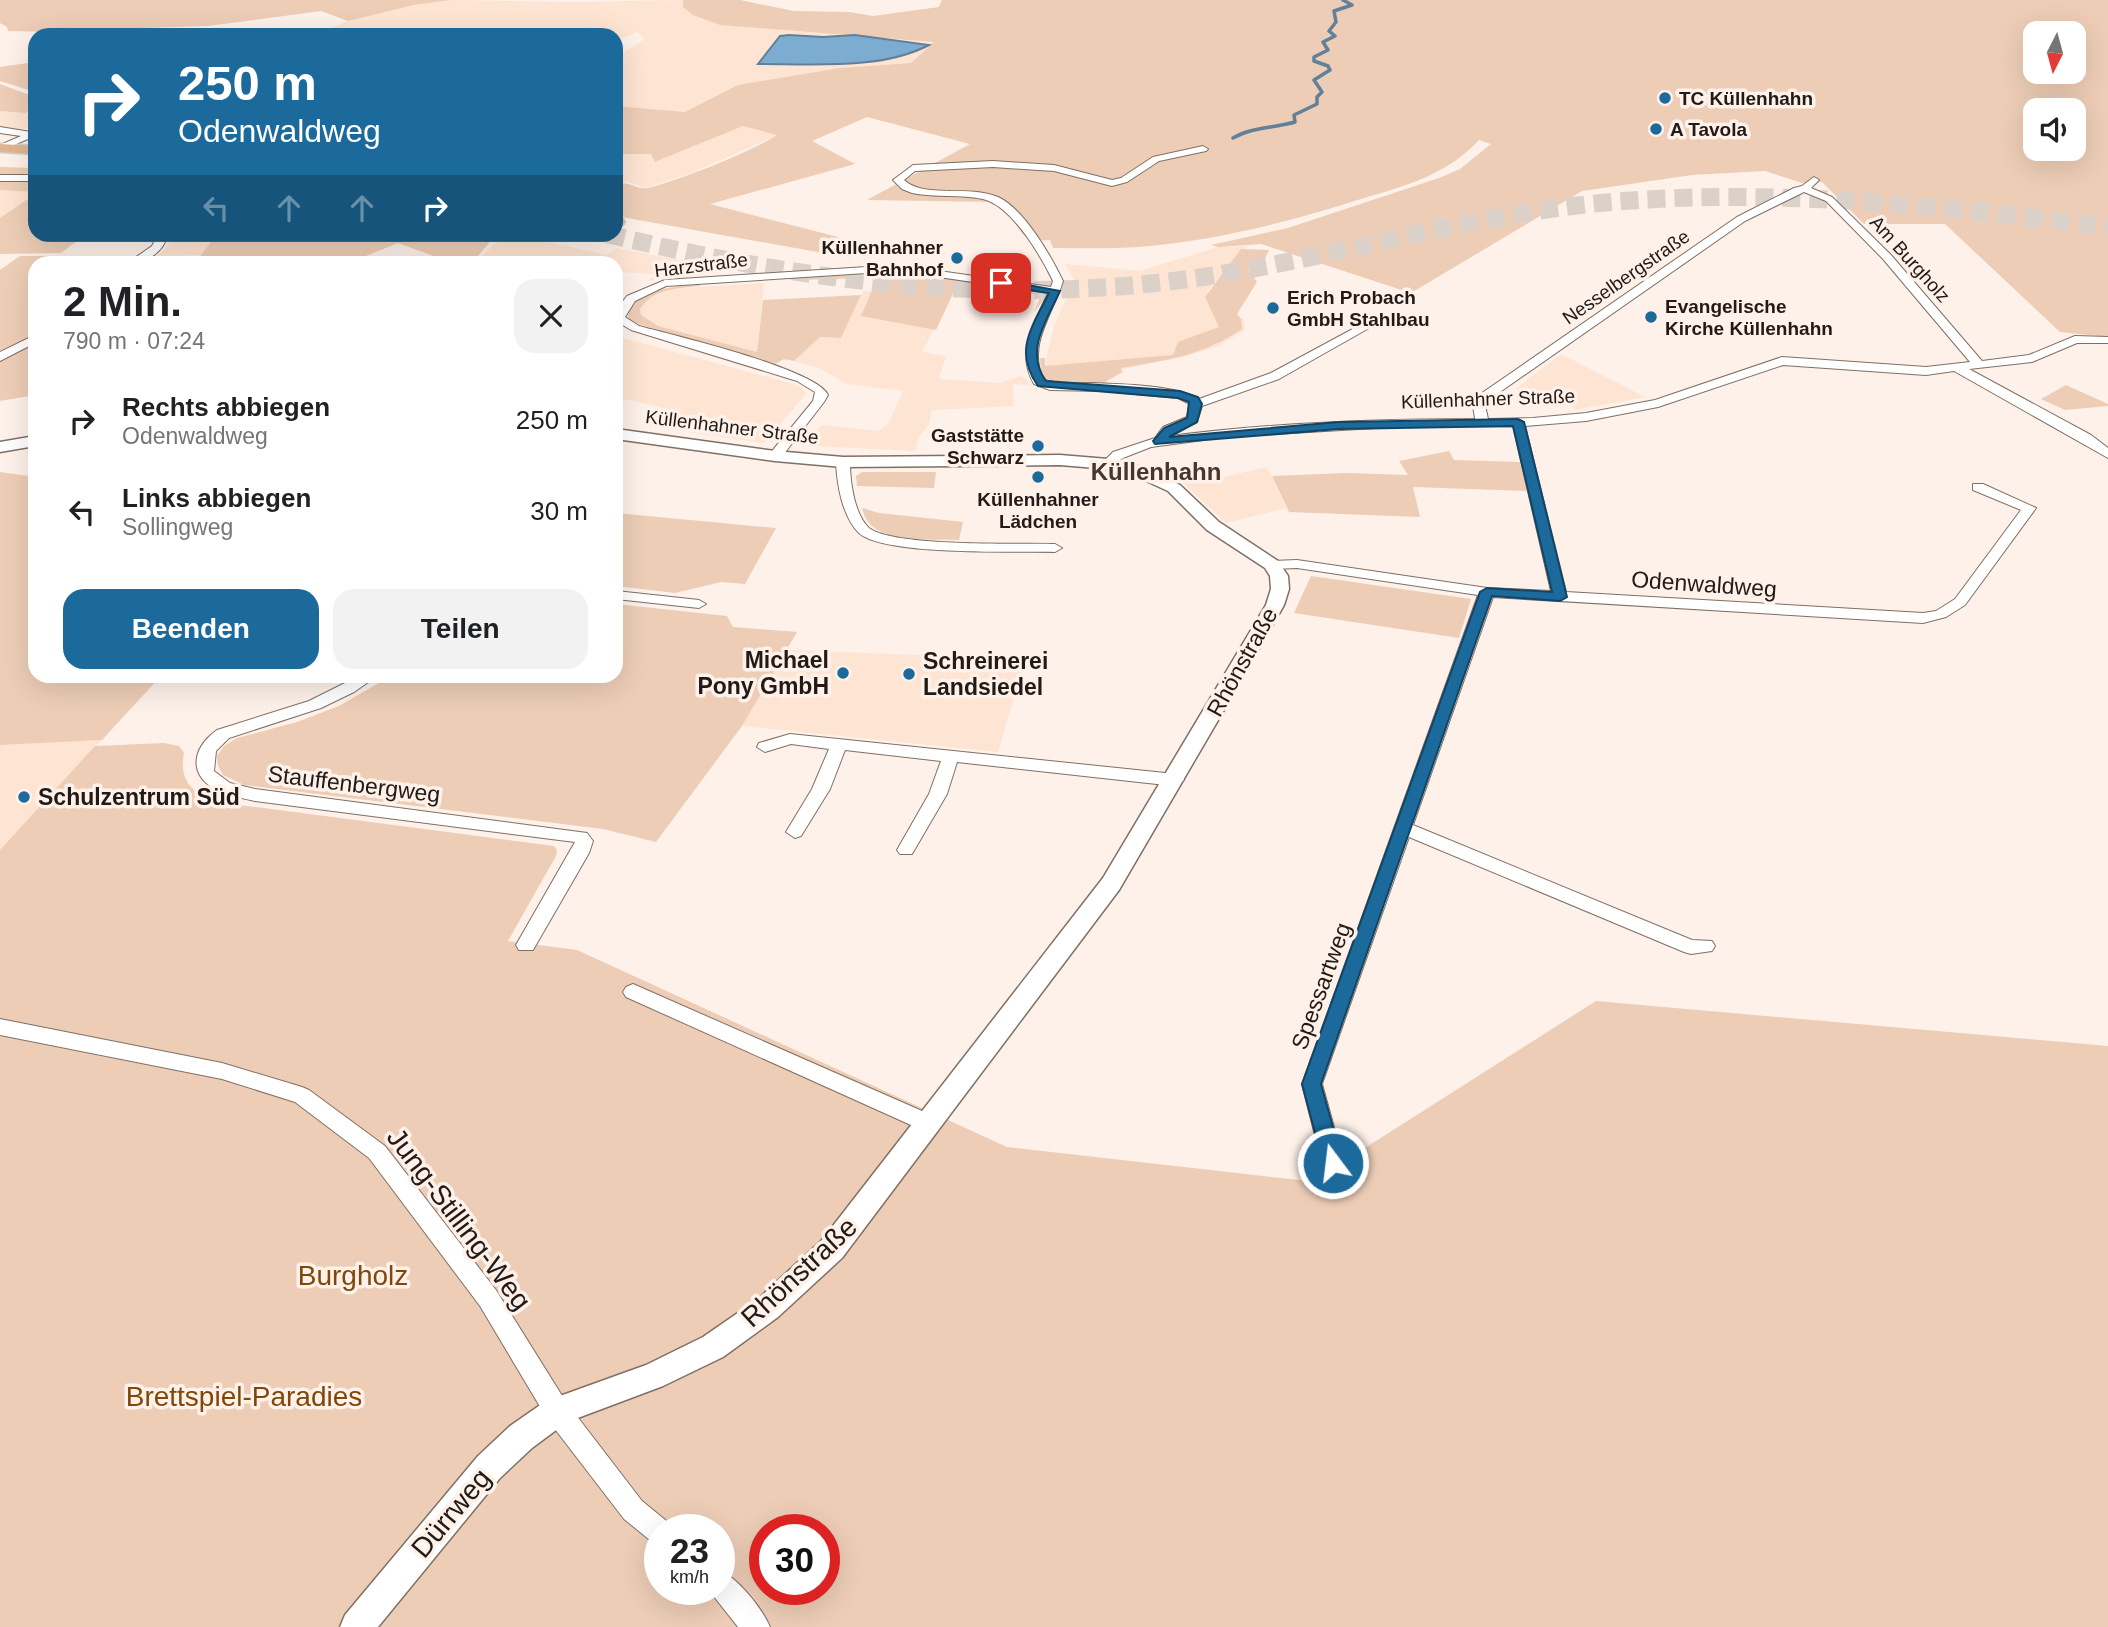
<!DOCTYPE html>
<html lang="de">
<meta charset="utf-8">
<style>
:root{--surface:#fff;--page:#f2f2f2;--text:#202124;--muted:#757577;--accent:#1c6a9c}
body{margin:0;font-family:Helvetica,sans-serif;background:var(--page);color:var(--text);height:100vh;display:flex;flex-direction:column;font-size:26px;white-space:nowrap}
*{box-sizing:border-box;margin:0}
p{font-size:23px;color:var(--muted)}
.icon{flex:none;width:38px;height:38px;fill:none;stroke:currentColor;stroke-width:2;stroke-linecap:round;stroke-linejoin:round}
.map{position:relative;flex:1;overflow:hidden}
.side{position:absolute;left:28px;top:256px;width:595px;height:427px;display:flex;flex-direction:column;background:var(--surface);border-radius:21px;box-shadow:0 7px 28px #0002}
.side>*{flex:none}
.banner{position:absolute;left:28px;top:28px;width:595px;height:214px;border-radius:21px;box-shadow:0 7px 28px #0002;background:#1c6a9c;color:#fff;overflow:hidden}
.needle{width:46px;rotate:186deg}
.buttons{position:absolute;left:2023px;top:21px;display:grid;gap:14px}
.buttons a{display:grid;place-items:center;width:63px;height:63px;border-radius:14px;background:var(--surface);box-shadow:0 7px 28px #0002;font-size:35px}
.speed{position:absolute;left:644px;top:1514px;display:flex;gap:14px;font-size:35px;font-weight:700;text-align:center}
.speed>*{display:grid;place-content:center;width:91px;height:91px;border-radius:50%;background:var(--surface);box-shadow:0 7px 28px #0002;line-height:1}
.speed small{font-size:18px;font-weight:400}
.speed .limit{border:10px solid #d22;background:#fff;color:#111}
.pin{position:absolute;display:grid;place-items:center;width:60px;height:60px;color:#fff;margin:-30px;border-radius:14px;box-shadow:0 4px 10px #0006}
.me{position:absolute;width:77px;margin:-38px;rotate:345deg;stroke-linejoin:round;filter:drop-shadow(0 0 5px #0008)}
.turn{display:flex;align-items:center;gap:24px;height:147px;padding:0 35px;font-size:32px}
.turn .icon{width:91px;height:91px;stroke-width:2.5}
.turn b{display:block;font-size:49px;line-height:60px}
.lanes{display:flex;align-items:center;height:66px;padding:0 35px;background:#0003;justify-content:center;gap:35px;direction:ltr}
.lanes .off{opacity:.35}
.round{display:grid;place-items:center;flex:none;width:74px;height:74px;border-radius:21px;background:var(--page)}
.overview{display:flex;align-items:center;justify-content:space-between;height:119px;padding:0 35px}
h1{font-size:42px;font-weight:700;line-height:52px}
.primary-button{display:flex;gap:14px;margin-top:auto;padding:14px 35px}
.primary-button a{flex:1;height:80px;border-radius:21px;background:var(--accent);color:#fff;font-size:28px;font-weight:700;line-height:80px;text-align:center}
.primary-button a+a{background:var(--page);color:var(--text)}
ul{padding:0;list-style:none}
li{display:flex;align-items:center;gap:21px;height:91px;padding:0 35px}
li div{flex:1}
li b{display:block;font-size:26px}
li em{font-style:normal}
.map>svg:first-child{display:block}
.built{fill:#fee4d2}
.green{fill:#edcdb6;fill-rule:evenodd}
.water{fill:#7dacd1;stroke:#618099;stroke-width:2}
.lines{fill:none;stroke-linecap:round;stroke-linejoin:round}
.stream{stroke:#618099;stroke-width:3.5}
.trunk-tunnel{stroke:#dcd1c9;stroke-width:18;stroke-dasharray:18 9;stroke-linecap:butt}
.minor-casing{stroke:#806f63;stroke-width:2}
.tertiary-casing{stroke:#806f63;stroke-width:3}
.trunk-casing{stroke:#d3d1d0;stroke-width:3}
.minor{fill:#fff;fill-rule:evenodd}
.tertiary{fill:#fff;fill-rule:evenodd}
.trunk{fill:#e3b490;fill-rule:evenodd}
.route{fill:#1c6a9c;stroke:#124565;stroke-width:2}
.poi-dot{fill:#1c6a9c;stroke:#fdf1e9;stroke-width:2.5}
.labels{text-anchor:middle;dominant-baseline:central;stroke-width:7;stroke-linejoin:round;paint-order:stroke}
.far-poi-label{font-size:19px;font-weight:bold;fill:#211a16;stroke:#fdf1e9;text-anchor:start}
.far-street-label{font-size:19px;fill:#211a16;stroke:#fdf1e9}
.street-label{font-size:23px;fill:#211a16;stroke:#fdf1e9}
.poi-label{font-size:23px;font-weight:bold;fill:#211a16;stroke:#fdf1e9;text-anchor:start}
.far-district-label{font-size:24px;font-weight:bold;fill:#46372c;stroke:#fdf1e9}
.near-street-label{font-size:28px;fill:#211a16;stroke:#fdf1e9}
.near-park-label{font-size:28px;fill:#80460a;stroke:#fdf1e9}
</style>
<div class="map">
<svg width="2108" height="1627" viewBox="0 0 2108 1627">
<rect width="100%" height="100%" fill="#fdf1e9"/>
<!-- built -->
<g class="built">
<path d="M451,0l123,2 109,-2v7l37,18 214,17 -23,21 -72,5 -101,17 -53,27 -69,-6v-49l29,-18 -7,-7 -22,8v-5h-301l33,-14 66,-16z"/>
<path d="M0,111l35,2v10l-11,6 -24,-1z"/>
<path d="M743,126l35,9 -87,38 -47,15 -18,-7 -10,4v-31h35l5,8z"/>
<path d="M0,190l35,2v2l-35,24z"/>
<path d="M513,234l93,21 11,-7 114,22 -83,11 6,-5 -1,-2 -37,-2v-10h-140l28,-27z"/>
<path d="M177,235h39l-13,20 -45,1z"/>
<path d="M1247,246l-40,46 6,13 30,14 2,11 -27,16 -35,11 -61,12 2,3 -20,11 -7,-4 -53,-11 10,-41 20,-48 -9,-15 75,7 78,-24z"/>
<path d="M764,283l-7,69 -99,-26 -17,-11 -1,-6 5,-8 25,-12z"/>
<path d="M863,291l88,6 -29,55 24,4 -7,23 60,4 23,-7 9,9 -18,-1 1,22 -82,4 -3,14 -11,14 -3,13 -101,-5 -5,-4 12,-17 58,6 10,-8 14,-32 -56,-7 -28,-16 -25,-7 26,-24 21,1z"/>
<path d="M616,336l177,48 9,4 4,6 -42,49 -117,-17 21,-17 -42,-10 -10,8z"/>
<path d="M1561,354l84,43 -70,13 -6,-7 -21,-12 -19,2 -13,-4z"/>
<path d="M1267,467l19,41 -60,15 -43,-40 13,-3 3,3z"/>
<path d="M786,650l239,9 -27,93 -256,-26z"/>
<path d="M102,740l-102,110v-105z"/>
</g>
<!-- green -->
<g class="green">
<path d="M0,0h451l-37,5 -66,16 -27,-10 -113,15 -67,2 -50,7h-38l2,-3 -47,-1 -1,-4 -7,-4z"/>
<path d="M683,0h57l54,11 55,1 24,4 66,-9 3,-7h1166v337l-48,-5 -115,-108h-81l-42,-42 -20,1 -37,-12 -73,4 -110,16 -171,102 -150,-49 -43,3 -7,-2 77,-17 151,-50 21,-9 31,-25 -12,-4c-32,35 -74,46 -118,59 -72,23 -147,42 -223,48 -28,2 -57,1 -85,1l-3,-8c-32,2 -26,-8 -43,-28 -4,-4 -10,-7 -14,-10l-126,-2 103,-56 -103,-27 -55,24 43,23 -145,40 128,33 13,21 -235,-42v-31c15,-5 18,5 31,3 27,-5 108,-38 130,-53l-34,-9 -88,36 -4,-8h-35v-48l69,6 53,-27 101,-17 72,-5 23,-21 -214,-17 -27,-10 -10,-8zM2035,33h39v39h-39zM2035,110h39v39h-39z"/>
<path d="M35,62v30l-35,-11v-14z"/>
<path d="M0,84l35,13v11l-10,5 -25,-2z"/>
<path d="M0,167l35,1v24l-35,-2z"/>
<path d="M35,194v40l50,1 -24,18 -61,1v-36z"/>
<path d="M483,235l11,2 -21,25h-23l-52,-19 -47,19h-155l20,-27z"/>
<path d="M1241,249l28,1 -5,11 -16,8 9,13 -20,32 4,5 1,10c-40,27 -75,31 -121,39l1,4 -21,12 -43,-1 -13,-5 -4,-5 -1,-15h5v8l128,-11 5,-13 41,-15 -14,-30z"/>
<path d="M20,256h42l5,6h-32v73l-35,19v-84z"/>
<path d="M893,271l19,1 136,23 -14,17 7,-17 -84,-10 -21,45 -75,-14 15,-35 -8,-3 -70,2 3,-3z"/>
<path d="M700,284v2c-22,2 -47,3 -60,23l1,6 17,11 99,26 6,-52 98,-5 -20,43 -21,-1 -26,24 -10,-2 -9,5 -137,-40 -10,-6c0,-29 51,-32 72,-34z"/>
<path d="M35,341v54l-35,6v-41z"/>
<path d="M2066,385l42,19v2l-43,4 -24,-11z"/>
<path d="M1449,451l5,9 66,2 7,29 -114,-4 7,30 -131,-5 -17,-36 74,-3 62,2 -9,-14z"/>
<path d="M0,472l35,5v199h126l-59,64 -102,5z"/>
<path d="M862,472h74l-2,16 -77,-2 -1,-10z"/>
<path d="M862,508l17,5 84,9 -4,18c-30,-2 -89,7 -97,-32z"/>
<path d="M616,513l160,15 -31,56 -24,-2 -46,11 -59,-7z"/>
<path d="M1311,576l160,23 -12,39 -165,-25z"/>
<path d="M616,604l111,12 6,11 64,5 -55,94 -86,116 -53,-13 -359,-44 -21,-10 -5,-9 -1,-10 7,-10 13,-8 60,-16 42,-16 52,-30h225z"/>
<path d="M164,743l15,3 5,7c-5,24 5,36 25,48l345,45 3,4 -1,6 -48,85 69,9 430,197 328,37 11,-24 250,-159 512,45v581h-2108v-777l95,-104zM660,1530h59v59h-59zM765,1530h59v59h-59z"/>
</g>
<!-- water -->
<path class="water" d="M789,35l34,2 32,-2 74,10c-47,25 -117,19 -171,19l22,-28z"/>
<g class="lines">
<!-- stream -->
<path class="stream" d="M1233,138c19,-11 41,-10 62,-16l-1,-7 23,-11v-7l5,-5 -8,-12 16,-10 -2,-4 -14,-5v-4l14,-7 -5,-8 12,-6 -6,-5 7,-9 -2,-11 18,-6 -9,-5"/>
<!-- trunk-tunnel -->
<path class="trunk-tunnel" d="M607,234c199,48 392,73 596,43 133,-20 262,-61 397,-74 170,-16 339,3 508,24"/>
<defs>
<g id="minor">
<path d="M0,127l31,5 4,4 -35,15v-6l21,-9 -21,-3z"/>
<path d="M1203,146l5,3 -2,2 -47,10 -32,21 -15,4 -58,-15 -61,-4 -78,4 -11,9c12,11 30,10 46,11 16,0 33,0 48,6 26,12 53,59 65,84 -10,33 -36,63 -20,98 15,6 33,4 49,4 28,1 83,2 107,16l72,-26 104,-56 10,2 -106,60 -77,27 -5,16 -27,14c101,-13 203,-17 305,-17l-2,-14 9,-12 255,-176 57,-29 8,-2 12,-9 5,3 -8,8 21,9 59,58 91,106 47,-6 46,-19 33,1v6h-31l-45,19 -63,7 122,66 17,13v10l-154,-87 -28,4 -143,-10 -125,42 -72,14 -61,5 41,166 357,21 13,-2 19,-12 66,-89 -48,-20v-6h10l53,24 -71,97 -19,12 -23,6 -430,-26 -80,228 279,115 20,1 3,5 -3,5 -21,3 -7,-2 -275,-115 -87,247 22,79 -3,7 -8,2 -8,-2 -3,-7 -20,-79 176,-489 -181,-27 -25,1 -7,-4 7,-4 25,-1 190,28 64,3 -38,-165 -121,1 -166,10 -75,10 -28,11 -15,10 -7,-4 12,-12 42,-14 8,-11 24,-10 3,-13 -12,-6 -75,-7 -53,-1 -16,-6c-19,-33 1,-61 14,-91l-130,-19 -36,-2 -216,14 -31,15 -10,16 14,9c33,9 178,43 189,69l-4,7 -44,57 -5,1 -7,-4 45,-55 2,-9 -18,-11 -166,-51 -15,-9v-11l11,-14 38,-16 217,-14 36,2 133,19 2,-6c-12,-25 -41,-75 -70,-82 -23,-5 -47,-1 -71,-6l-10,-4 -9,-9 20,-15 80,-4 61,4 58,15 9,-2 32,-21zM1804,192l22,9 57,58 87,103 -44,5 -144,-10 -127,43 -69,13 -53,5 -45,1 -3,-14 5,-6 255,-178z"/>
<rect x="0" y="175" width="35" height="6"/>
<path d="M158,234h10c-5,19 -20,28 -39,28l23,-16z"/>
<path d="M35,335v8l-35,18v-9z"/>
<path d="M843,458l7,4c0,19 4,52 19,66 24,19 150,15 186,16l7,4 -7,4c-38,-1 -171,4 -196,-19 -17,-17 -22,-49 -23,-71z"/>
<path d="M616,591l83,9 7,4 -7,4 -83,-9z"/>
<path d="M359,676h18l-23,16 -33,16 -92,30 -13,13 -2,20 16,12 25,6 332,44 6,8 -4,12 -56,97h-14l-3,-5 59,-103 -320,-41c-12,-3 -27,-5 -37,-10 -31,-16 -26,-43 -1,-61l92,-29z"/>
<path d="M790,734l385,40 9,6 -9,6 -218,-24 -10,32 -35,60h-12l-3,-4 32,-56 12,-33 -96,-11 -15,39 -29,47 -6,2 -9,-6 26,-43 17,-40 -38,-5 -26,8 -8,-5 2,-4z"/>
<path d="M633,984l305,134 3,6 -3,6 -8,3 -8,-3 -296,-133 -3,-5 3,-5z"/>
<path d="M0,1019l222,44 80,24 7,3 76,56 111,144 70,112 76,99 27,22 3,7h-12v15l-9,-4 -27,-22 -76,-99 -68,-114 -111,-148 -74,-56 -73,-23 -222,-44z"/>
<path d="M719,1570c19,8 43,38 51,57h-32l-30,-38h11z"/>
</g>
<g id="tertiary">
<path d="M616,429l159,22 68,6 217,-2 48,4 30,7 42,19 39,37 59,39 10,15 1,13 -5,16 -39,69 -126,216 -277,368 -64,59 -55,40 -60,29 -96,36 -35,26 -32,30 -122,149h-38l5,-12 133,-159 32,-30 36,-25 100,-36 57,-28 55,-38 64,-59 281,-362 163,-273 5,-16 -1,-13 -5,-8 -58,-38 -39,-39 -35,-16 -25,-6 -48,-4 -217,2 -68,-6 -159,-22z"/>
<path d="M35,436v10l-35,6v-10z"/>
</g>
<g id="trunk">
<path d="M0,144l35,2v8l-35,-2z"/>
<path d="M616,217l7,2 2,3 -2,3 -7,2z"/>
</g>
</defs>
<!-- minor casing -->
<use href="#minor" class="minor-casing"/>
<!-- tertiary casing -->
<use href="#tertiary" class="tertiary-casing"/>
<!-- trunk casing -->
<use href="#trunk" class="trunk-casing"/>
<!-- minor -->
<use href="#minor" class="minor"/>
<!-- tertiary -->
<use href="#tertiary" class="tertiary"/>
<!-- trunk -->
<use href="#trunk" class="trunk"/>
</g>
<!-- route -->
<path class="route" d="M1001,280l59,11c-13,29 -36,60 -14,90l134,10 18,6 4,7 -5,18 -28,15 170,-15 179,-3 6,3 43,175 -7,4 -68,-5 -171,488 22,79 -3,6 -7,2 -7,-2 -3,-6 -21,-79 178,-492 7,-4 65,4 -39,-166 -174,3 -184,15 -2,-3 11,-13 23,-10 2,-16 -11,-4 -140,-12c-25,-35 -6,-59 11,-93l-52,-8v-4z"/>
<!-- markers -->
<g class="poi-dot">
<circle cx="1665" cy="98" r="7"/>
<circle cx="1656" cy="129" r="7"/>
<circle cx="957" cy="258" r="7"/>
<circle cx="1273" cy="308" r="7"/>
<circle cx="1651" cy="317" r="7"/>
<circle cx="1038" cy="446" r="7"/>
<circle cx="1038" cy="477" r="7"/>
<circle cx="843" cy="673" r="7"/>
<circle cx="909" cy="674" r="7"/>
<circle cx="24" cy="797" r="7"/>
</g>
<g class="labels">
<!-- far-poi labels -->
<g class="far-poi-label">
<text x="1679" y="98">TC Küllenhahn</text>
<text x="1670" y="129">A Tavola</text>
<text x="943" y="247" text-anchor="end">Küllenhahner<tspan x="943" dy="22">Bahnhof</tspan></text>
<text x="1287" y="297">Erich Probach<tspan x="1287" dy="22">GmbH Stahlbau</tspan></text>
<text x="1665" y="306">Evangelische<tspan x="1665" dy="22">Kirche Küllenhahn</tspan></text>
<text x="1024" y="435" text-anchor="end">Gaststätte<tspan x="1024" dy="22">Schwarz</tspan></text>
<text x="1038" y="499" text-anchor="middle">Küllenhahner<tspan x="1038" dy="22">Lädchen</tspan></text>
</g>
<!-- far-street labels -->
<g class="far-street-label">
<text transform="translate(1910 259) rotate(48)">Am Burgholz</text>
<text transform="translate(701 265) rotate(-7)">Harzstraße</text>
<text transform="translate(1626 277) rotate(-35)">Nesselbergstraße</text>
<text transform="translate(1488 399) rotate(-2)">Küllenhahner Straße</text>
<text transform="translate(732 427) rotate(7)">Küllenhahner Straße</text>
</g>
<!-- street labels -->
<g class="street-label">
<text transform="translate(1704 584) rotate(4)">Odenwaldweg</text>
<text transform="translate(1242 662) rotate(-61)">Rhönstraße</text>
<text transform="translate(354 784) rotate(7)">Stauffenbergweg</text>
<text transform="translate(1321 986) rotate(-70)">Spessartweg</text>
</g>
<!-- poi labels -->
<g class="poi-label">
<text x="829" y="660" text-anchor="end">Michael<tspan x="829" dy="26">Pony GmbH</tspan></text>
<text x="923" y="661">Schreinerei<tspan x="923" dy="26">Landsiedel</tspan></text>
<text x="38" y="797">Schulzentrum Süd</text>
</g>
<!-- far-district labels -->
<g class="far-district-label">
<text x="1156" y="471">Küllenhahn</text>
</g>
<!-- near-street labels -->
<g class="near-street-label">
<text transform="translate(459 1219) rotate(53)">Jung-Stilling-Weg</text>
<text transform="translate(799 1272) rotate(-43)">Rhönstraße</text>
<text transform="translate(451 1513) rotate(-50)">Dürrweg</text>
</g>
<!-- near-park labels -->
<g class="near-park-label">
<text x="353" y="1275">Burgholz</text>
<text x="244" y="1396">Brettspiel-Paradies</text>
</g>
</g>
</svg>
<div class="buttons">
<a><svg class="needle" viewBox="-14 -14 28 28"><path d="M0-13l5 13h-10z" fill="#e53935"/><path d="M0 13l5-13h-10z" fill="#757577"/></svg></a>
<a><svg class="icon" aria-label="sound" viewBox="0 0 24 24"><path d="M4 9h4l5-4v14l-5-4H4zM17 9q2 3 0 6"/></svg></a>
</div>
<div class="speed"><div>23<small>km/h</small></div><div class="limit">30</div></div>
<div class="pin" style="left:1001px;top:283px;background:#d93025"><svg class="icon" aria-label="arrive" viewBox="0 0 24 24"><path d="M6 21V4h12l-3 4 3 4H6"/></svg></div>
<svg class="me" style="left:1333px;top:1163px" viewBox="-20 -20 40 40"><circle r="17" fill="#1c6a9c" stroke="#fff" stroke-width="3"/><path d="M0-11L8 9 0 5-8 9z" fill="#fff"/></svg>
<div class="banner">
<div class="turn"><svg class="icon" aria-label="right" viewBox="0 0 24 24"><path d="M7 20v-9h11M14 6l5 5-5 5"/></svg><div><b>250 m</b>Odenwaldweg</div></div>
<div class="lanes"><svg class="icon off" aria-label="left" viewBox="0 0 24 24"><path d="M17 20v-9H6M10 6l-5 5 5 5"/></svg><svg class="icon off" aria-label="ahead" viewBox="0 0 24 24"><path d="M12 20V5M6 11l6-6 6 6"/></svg><svg class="icon off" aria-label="ahead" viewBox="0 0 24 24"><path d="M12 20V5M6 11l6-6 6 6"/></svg><svg class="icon" aria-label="right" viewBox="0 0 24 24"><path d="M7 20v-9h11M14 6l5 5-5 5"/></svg></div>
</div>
<section class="side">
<div class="overview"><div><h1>2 Min.</h1><p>790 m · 07:24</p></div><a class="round"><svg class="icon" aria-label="close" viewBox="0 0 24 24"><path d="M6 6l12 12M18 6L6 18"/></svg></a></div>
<ul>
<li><svg class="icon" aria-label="right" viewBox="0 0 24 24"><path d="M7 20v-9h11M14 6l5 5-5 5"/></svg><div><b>Rechts abbiegen</b><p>Odenwaldweg</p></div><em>250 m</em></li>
<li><svg class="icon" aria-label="left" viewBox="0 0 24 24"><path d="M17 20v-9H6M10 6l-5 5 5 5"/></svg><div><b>Links abbiegen</b><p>Sollingweg</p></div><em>30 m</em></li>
</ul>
<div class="primary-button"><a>Beenden</a><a>Teilen</a></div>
</section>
</div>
